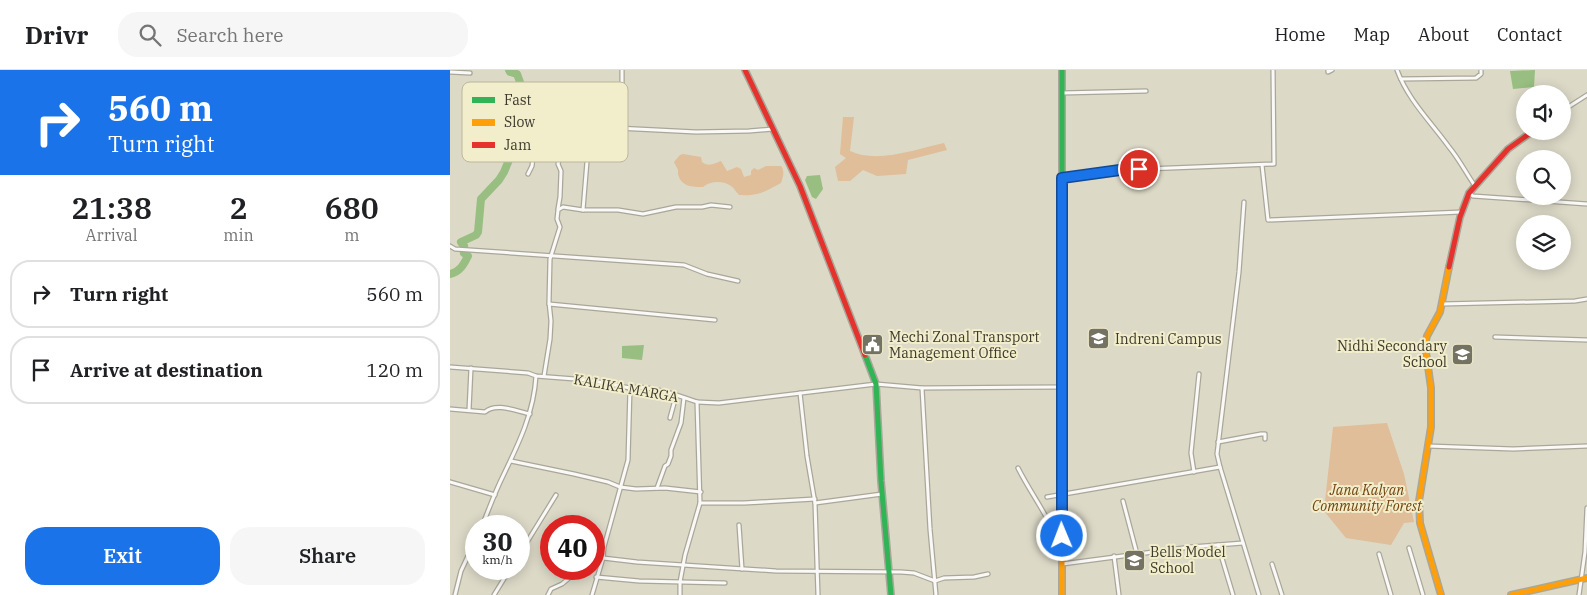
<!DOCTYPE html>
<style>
:root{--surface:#fff;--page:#f6f6f6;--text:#202124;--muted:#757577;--line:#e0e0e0;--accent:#1a73e8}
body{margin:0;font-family:"IBM Plex Serif",serif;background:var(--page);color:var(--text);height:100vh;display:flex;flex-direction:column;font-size:19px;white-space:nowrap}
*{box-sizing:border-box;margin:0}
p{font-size:16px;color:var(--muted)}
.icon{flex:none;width:28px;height:28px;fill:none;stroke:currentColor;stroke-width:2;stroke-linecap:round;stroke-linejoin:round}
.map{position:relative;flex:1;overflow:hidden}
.side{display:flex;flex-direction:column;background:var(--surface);width:450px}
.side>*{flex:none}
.banner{background:#1a73e8;color:#fff;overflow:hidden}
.fabs{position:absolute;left:1066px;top:15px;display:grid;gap:10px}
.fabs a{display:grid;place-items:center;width:55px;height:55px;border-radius:50%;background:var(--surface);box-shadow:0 2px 12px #0003;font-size:25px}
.speed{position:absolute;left:15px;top:445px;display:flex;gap:10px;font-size:25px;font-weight:700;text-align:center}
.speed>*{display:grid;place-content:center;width:65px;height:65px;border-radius:50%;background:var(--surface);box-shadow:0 2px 12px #0003;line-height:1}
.speed small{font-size:12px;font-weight:400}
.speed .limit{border:8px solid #d22;background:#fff;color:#111}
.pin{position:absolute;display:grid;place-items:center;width:42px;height:42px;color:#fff;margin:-21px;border:2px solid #fff;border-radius:50%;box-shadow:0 1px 5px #0007}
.me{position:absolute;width:55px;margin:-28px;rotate:359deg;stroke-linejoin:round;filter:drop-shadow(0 0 4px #0008)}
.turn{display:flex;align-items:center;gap:18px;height:105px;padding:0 25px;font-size:22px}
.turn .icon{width:65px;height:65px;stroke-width:2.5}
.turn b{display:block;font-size:35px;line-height:42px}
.eta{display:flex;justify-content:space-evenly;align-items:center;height:85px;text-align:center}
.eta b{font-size:30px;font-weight:600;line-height:35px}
.button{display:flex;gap:10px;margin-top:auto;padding:10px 25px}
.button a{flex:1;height:58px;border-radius:20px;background:var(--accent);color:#fff;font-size:20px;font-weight:600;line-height:58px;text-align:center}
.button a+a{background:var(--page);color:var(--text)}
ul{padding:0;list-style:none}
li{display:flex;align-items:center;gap:15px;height:68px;margin:0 10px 8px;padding:0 15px;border:2px solid var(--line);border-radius:20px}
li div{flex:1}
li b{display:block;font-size:19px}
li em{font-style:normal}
header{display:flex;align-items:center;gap:30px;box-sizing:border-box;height:70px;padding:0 25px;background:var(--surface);border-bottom:1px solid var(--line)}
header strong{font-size:24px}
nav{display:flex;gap:28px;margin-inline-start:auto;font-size:18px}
.search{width:350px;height:45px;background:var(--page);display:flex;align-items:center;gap:12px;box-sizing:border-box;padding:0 18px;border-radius:20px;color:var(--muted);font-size:19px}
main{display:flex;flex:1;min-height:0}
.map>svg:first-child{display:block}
.green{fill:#dfbe99}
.water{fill:#98be82}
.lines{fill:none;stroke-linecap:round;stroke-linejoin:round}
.river{stroke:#98be82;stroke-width:8}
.street-casing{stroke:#a9a799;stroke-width:5.5}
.fast-casing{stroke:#a9a799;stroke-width:8}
.slow-casing{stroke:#a9a799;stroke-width:8}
.jam-casing{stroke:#a9a799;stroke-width:8}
.street{stroke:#faf9f7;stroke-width:3}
.fast{stroke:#30b455;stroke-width:5}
.slow{stroke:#ff9f0a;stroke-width:5}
.jam{stroke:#e5322d;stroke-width:5}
.route-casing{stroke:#114b97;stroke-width:12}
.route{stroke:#1a73e8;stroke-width:9}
.labels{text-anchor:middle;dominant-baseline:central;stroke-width:4;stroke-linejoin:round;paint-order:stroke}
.poi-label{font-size:14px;fill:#3c3a2d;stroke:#f2edcb;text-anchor:start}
.street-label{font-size:14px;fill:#3c3a2d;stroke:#f2edcb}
.park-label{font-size:14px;font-style:italic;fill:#74440f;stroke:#f2edcb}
.key{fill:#f2edcb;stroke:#bbb79c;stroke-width:1}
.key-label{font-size:14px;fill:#3c3a2d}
</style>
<header>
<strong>Drivr</strong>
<div class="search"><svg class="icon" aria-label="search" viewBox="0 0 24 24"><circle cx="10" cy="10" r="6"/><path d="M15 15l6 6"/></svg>Search here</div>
<nav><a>Home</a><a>Map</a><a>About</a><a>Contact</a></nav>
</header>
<main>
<section class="side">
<div class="banner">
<div class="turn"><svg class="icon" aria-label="right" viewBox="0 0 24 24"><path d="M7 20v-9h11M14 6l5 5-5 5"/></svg><div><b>560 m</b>Turn right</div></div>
</div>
<div class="eta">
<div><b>21:38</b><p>Arrival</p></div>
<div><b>2</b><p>min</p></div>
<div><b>680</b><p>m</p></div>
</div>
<ul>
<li><svg class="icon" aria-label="right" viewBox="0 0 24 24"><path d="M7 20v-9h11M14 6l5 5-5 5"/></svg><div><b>Turn right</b></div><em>560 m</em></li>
<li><svg class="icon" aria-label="arrive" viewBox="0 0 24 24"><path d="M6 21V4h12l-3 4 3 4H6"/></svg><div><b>Arrive at destination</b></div><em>120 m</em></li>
</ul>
<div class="button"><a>Exit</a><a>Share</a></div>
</section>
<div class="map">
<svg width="1137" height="525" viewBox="0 0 1137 525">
<rect width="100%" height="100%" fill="#dcd9c7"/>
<!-- green -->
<g class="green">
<path d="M393,47h11l-4,34c26,13 67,-2 94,-8l3,7 -39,10 -2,14 -29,2 -14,-6 -13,11h-12l-3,-14 11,-9 -6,-4z"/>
<path d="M233,84l18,3 1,5c6,5 12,2 19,-1l6,10 10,-4 4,2 3,8 7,-2v-4l3,-3 4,2 8,-4h15c4,5 2,11 0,17 -17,9 -22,13 -42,12 -3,-3 -5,-7 -8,-9 -8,-6 -21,-5 -28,1 -10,0 -22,0 -25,-13 0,-1 0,-3 0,-4 -1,-3 -3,-5 -4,-8l6,-7z"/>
<path d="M937,353l17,51 10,48 -10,1 -13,22 -45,-7 -22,-27 9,-84z"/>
</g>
<!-- water -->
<g class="water">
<path d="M1085,0l-1,17 -21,2 -3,-18z"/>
<path d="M370,105l3,14 -7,10 -4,-2 -7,-17 2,-4z"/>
<path d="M194,275l-2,15 -20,-2v-12z"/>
</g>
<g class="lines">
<!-- river -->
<g class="river">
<path d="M14,176l-3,-4 15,-7 2,-3 3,-33 18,-19 5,-8 10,-24 -2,-11 -8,-8 -12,-4 -2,-8 2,-4h3l23,-1c7,-15 5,-23 -1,-38l-7,-2 -1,-2"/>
<path d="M0,204c10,-2 14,-10 18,-18l-4,-3"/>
</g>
<defs>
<g id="street">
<path d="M878,0v2l4,-2"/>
<path d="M947,0c11,30 34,52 52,77 10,12 17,26 26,39"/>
<path d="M0,2l20,1"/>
<path d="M951,9l75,-1 5,-4v-4"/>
<path d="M612,23l84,-2"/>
<path d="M1112,41l25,-16"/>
<path d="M172,58v-58"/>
<path d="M812,95l6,55 194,-8"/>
<path d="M78,104l4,-8 5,-42 159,8 53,-1 24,-2"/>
<path d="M612,108l58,-8 154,-6 -1,-94"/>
<path d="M1019,123l4,3 114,8"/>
<path d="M794,132l-5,70 -22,182 3,13 39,128"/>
<path d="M108,139l2,-12 1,-26 -3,-7 6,-23 2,-42"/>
<path d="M133,140l9,-109"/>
<path d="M0,176l5,3 229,16 23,9 31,7"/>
<path d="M99,234l166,16"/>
<path d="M992,234l133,-3 12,-2"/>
<path d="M1045,267l92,3"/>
<path d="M0,297l78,6 8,3 52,4 42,8c17,-4 50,8 67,14l3,101 -15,52 -5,27v13"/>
<path d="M94,306l6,-37 1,-18 -2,-19 1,-43 10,-32 -3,-8 1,-9 5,-3 20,3h35l25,4 33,-7h26l9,-2 19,2"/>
<path d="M472,318l8,141 6,66"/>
<path d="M350,323l7,63 8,47 3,92"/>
<path d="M247,332l22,1 157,-19 46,4 140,-1"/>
<path d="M0,339l35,3c11,-10 31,-1 45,2"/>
<path d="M19,340l2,-42"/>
<path d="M220,348l6,-22"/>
<path d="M768,372l43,-8h4v5"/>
<path d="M978,376l85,3 74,-3"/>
<path d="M61,391l63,13 34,8 12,5 16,2 29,-1 36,4"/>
<path d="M568,398c10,20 23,38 33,58l11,-4"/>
<path d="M744,402l-3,-19 8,-79"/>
<path d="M0,412l45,13"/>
<path d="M207,418l8,-22 3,-2 3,-8v-6l10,-27 3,-25"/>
<path d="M597,427l173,-30"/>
<path d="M673,431l14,53"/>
<path d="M250,433h44l71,-4"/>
<path d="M365,433l67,-9"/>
<path d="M289,455l3,44"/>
<path d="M32,456c7,-17 13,-34 21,-50 16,-33 31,-64 33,-100"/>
<path d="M768,475l15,50"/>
<path d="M959,478l14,47"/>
<path d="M144,483l9,5 34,4 139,9 125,1 13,1 21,8 9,-3 30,-1 14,-3"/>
<path d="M929,484l12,41"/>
<path d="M69,485l37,-60"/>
<path d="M664,486l5,39"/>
<path d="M612,494l129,-17 52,-4"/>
<path d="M822,494l10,31"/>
<path d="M146,507l43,4 86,2"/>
<path d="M5,525l6,-24 15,-32"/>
<path d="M44,525l16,-26"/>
<path d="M98,525l3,-6 11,-5 18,-15"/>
<path d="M142,525l11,-37 1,-11 24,-87 2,-72"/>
<path d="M1129,525l6,-43 2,-44"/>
</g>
<g id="fast">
<path d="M612,0v138"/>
<path d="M415,285l11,29 5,97 10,114"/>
</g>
<g id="slow">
<path d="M612,138v387"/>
<path d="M991,525l-21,-72 -1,-22 12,-74v-39l-6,-43 2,-9 13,-24 9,-45"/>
<path d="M1061,525l76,-17"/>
</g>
<g id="jam">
<path d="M295,0l55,116 65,169"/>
<path d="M999,197l11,-50 9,-24 39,-44 25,-18"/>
</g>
</defs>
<!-- street casing -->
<use href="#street" class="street-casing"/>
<!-- fast casing -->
<use href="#fast" class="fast-casing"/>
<!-- slow casing -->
<use href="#slow" class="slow-casing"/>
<!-- jam casing -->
<use href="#jam" class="jam-casing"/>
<!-- street -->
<use href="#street" class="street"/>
<!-- fast -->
<use href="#fast" class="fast"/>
<!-- slow -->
<use href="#slow" class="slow"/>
<!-- jam -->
<use href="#jam" class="jam"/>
</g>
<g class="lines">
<defs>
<path id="route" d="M612,466v-358l58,-8 19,-1"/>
</defs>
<!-- route casing -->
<use href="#route" class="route-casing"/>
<!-- route -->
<use href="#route" class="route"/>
</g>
<!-- icons -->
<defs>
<symbol id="university-square" viewBox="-11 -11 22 22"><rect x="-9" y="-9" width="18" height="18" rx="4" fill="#747263" stroke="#f2edcb"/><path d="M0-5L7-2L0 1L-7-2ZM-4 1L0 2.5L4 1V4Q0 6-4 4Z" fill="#fff"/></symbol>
<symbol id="civic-square" viewBox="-11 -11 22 22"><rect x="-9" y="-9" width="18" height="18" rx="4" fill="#747263" stroke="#f2edcb"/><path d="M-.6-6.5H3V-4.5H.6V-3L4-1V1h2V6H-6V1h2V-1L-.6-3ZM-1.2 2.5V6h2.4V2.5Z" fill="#fff"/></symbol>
<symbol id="school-square" viewBox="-11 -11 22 22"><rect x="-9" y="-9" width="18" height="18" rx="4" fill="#747263" stroke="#f2edcb"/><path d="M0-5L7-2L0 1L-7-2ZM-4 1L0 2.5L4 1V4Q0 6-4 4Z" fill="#fff"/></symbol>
</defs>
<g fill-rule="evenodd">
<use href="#university-square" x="636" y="256" width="25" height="25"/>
<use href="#civic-square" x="410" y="262" width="25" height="25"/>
<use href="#school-square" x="1000" y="272" width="25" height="25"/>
<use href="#school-square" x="672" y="478" width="25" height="25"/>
</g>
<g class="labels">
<!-- poi labels -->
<g class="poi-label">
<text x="439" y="267">Mechi Zonal Transport<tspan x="439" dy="16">Management Office</tspan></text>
<text x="665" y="269">Indreni Campus</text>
<text x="997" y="276" text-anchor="end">Nidhi Secondary<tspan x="997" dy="16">School</tspan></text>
<text x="700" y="482">Bells Model<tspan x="700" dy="16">School</tspan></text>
</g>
<!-- street labels -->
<g class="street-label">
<text transform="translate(176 318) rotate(10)">KALIKA MARGA</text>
</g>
<!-- park labels -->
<g class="park-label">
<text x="917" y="420">Jana Kalyan<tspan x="917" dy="16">Community Forest</tspan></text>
</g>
</g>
<!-- legend -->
<rect x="12" y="12" width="166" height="80" rx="8" class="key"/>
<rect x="22" y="27" width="23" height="6" fill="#30b455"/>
<rect x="22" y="49" width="23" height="7" fill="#ff9f0a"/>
<rect x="22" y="72" width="23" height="6" fill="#e5322d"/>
<g class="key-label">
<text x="54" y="35">Fast</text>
<text x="54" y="57">Slow</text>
<text x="54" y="80">Jam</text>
</g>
</svg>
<div class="fabs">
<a><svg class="icon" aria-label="sound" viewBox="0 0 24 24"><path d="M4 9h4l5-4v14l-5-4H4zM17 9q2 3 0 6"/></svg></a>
<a><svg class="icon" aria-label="search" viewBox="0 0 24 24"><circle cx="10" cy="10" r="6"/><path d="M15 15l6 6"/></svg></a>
<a><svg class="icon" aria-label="layers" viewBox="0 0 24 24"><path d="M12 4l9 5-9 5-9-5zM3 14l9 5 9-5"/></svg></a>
</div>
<div class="speed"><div>30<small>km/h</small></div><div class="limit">40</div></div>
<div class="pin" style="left:689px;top:99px;background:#d93025"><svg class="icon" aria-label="arrive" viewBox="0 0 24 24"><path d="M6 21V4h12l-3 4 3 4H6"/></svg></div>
<svg class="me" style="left:612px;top:466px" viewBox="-20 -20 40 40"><circle r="17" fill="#1a73e8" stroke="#fff" stroke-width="3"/><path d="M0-11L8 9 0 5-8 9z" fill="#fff"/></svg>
</div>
</main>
